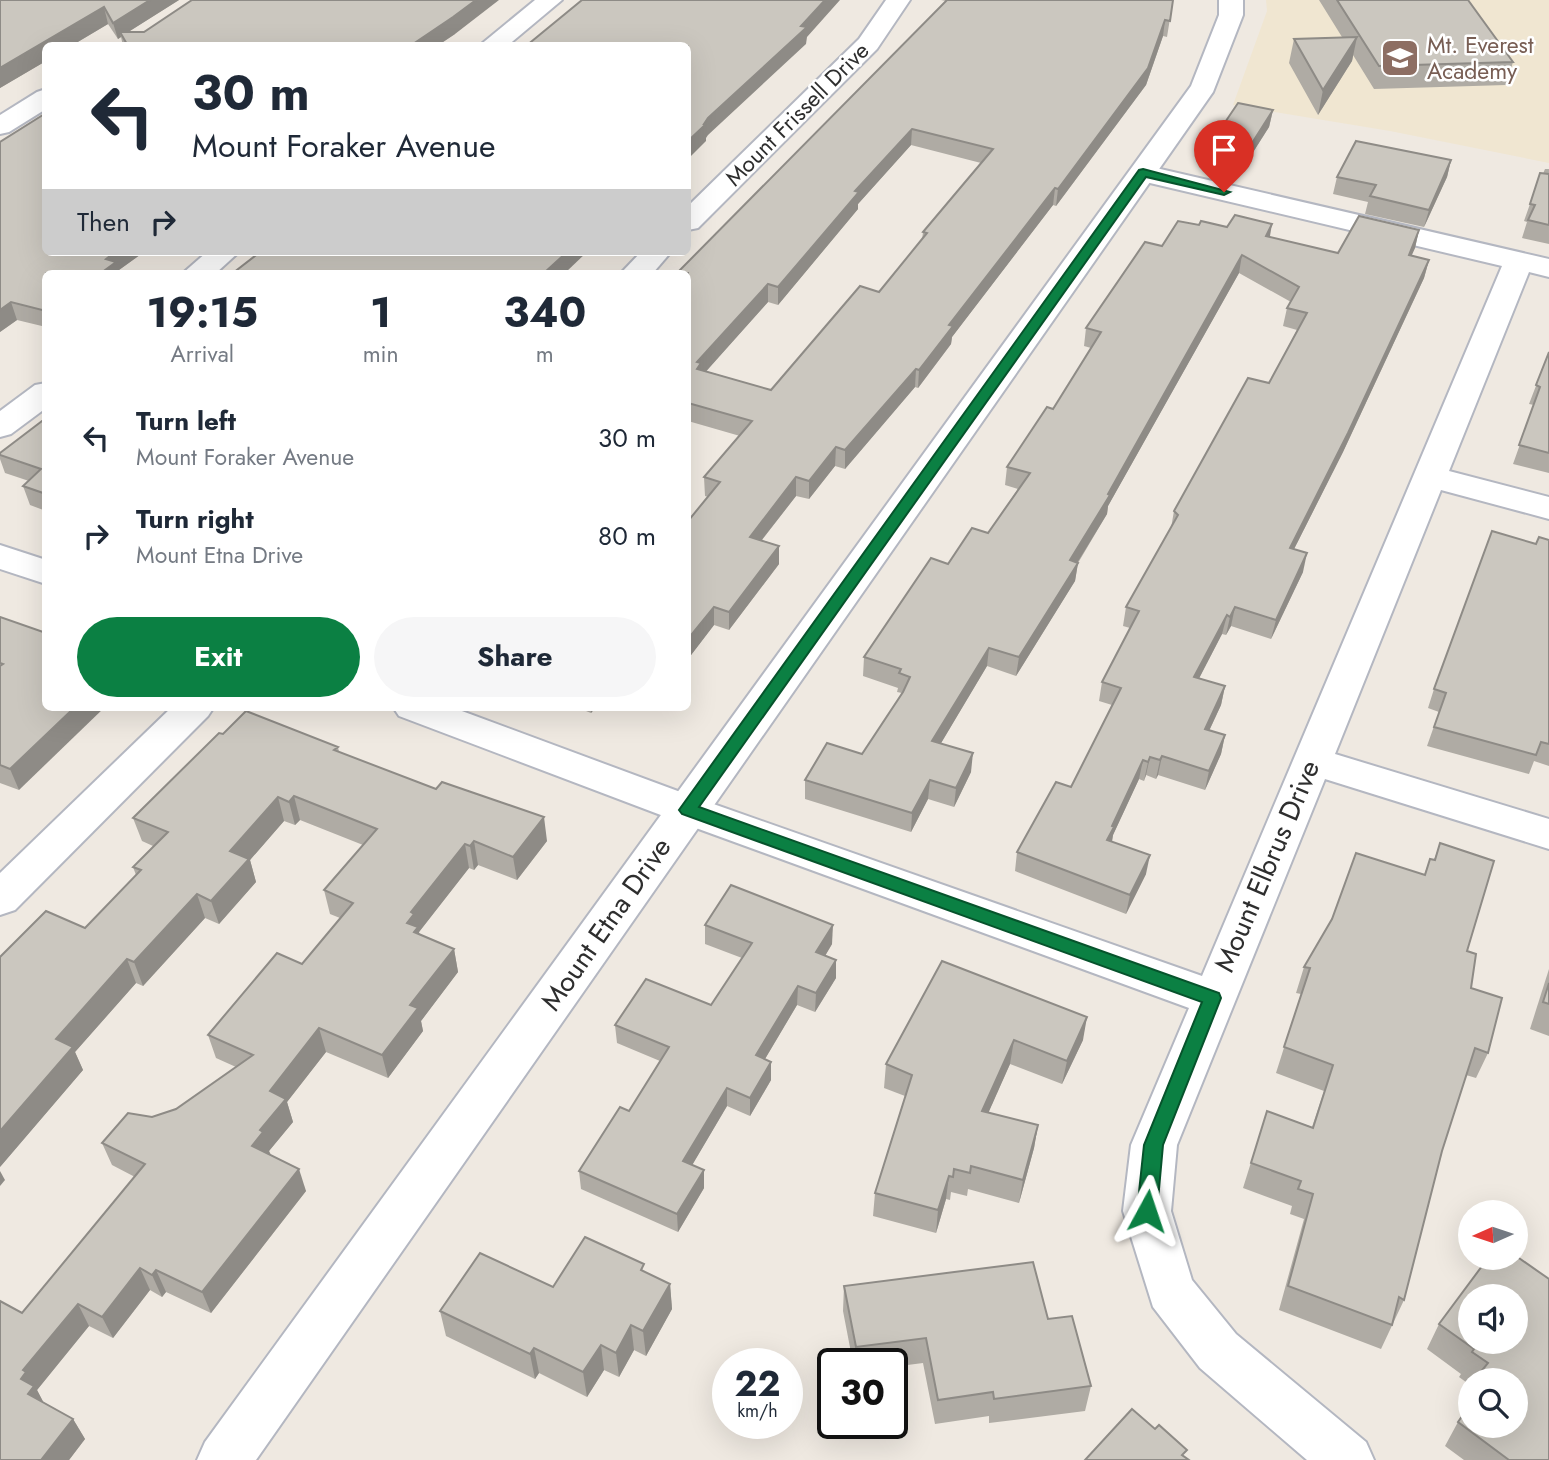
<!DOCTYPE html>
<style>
:root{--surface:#fff;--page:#f6f6f7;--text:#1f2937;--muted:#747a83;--accent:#0b8043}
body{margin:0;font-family:Jost,sans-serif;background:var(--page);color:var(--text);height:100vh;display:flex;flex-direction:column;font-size:26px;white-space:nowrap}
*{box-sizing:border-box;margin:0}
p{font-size:23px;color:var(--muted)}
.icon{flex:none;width:38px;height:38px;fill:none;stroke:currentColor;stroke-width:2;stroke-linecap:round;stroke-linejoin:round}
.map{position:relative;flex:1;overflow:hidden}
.details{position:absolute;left:42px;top:270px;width:649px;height:441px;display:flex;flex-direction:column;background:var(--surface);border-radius:10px;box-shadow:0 7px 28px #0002}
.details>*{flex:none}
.top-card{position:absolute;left:42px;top:42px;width:649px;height:214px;border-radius:10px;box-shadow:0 7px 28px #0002;background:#fff;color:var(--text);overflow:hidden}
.needle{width:46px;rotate:267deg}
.fabs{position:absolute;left:1458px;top:1200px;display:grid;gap:14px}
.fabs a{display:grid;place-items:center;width:70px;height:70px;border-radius:50%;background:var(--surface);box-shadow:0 7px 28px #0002;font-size:35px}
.speed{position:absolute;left:712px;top:1348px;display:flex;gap:14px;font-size:35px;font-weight:700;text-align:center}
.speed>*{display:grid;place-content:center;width:91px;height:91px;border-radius:50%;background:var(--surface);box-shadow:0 7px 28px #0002;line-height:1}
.speed small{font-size:18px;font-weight:400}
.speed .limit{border:4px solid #111;border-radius:10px;background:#fff;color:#111}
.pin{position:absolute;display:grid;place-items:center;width:60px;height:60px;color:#fff;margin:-72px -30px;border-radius:50% 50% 50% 0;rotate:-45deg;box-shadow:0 0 7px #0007}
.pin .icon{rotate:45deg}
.me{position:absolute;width:77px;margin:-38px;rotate:5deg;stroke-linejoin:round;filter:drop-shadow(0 0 5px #0008)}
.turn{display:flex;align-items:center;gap:24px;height:147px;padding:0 35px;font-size:32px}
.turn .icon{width:91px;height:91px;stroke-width:2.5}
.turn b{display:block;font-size:49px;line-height:60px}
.then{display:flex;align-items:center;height:66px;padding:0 35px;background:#0003;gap:14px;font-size:26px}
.eta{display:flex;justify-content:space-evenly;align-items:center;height:119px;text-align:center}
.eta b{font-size:42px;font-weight:700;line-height:49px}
.primary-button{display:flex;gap:14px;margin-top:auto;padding:14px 35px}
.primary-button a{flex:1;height:80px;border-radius:42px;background:var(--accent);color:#fff;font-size:28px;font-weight:700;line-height:80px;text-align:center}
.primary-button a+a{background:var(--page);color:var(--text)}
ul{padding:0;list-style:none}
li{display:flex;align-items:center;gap:21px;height:98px;padding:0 35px}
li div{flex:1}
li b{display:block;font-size:26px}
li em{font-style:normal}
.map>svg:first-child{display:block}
.education{fill:#f0e6d1}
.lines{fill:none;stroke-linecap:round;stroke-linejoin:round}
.minor-casing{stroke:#b4b7c1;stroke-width:4}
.tertiary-casing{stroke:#b4b7c1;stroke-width:4}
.minor{fill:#fff;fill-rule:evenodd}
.tertiary{fill:#fff;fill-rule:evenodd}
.wall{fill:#afaba4;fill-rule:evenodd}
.shaded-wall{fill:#8e8b86}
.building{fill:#cbc7bf;stroke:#8e8b86;stroke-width:2;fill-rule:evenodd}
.route{fill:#0b8043;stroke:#07532c;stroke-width:2}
.labels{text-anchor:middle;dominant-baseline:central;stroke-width:5;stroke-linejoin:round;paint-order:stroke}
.far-education-label{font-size:23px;fill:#785e54;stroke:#fff;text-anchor:start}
.far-street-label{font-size:23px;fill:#2e2e2e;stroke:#fff}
.street-label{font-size:28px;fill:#2e2e2e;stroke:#fff}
</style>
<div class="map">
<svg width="1549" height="1460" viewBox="0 0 1549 1460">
<rect width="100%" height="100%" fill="#efe9e1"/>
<!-- education -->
<path class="education" d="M1266,0h283v163l-159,-32 -157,-26 34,-94z"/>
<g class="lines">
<defs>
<g id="minor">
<path d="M535,0h27l-55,46h-28z"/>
<path d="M886,0h24l-33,49 -179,179 -10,2v-24l171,-167z"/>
<path d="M46,89v20l-37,23 -9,2v-19l37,-23z"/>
<path d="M1143,165l406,94v18l-20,-5 -80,199 100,26v22l-108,-29 -106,264 214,65v30l-224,-70 -148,366 -6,66 21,69 44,54 130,108 8,18h-67l-107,-92 -47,-61 -30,-96 8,-66 58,-137 -515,-188 -275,-104 -6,-9h58l251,93 500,176 300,-710 -369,-87 -4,-6 4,-6z"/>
<path d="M207,252h32l-23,21h-33z"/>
<path d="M641,252h30l-18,21h-32z"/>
<path d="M46,383v25l-35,26 -11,3v-26l35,-26z"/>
<path d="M0,545l46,15v24l-46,-15z"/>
<path d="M172,707h42l-6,9 -193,194 -15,5v-42z"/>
</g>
<path id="tertiary" d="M1219,0h24v15l-30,77 -957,1368h-59l8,-18 986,-1356 28,-71z"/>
</defs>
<!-- minor casing -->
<use href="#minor" class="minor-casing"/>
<!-- tertiary casing -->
<use href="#tertiary" class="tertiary-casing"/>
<!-- minor -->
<use href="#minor" class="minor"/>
<!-- tertiary -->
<use href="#tertiary" class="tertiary"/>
</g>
<!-- wall -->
<g class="wall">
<path d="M0,0h179l-51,32 327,2 -18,12h-314l-2,-9 -3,2 -10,-15 -37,22h-25v15l-46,27z"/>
<path d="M941,0h232l-6,37 -4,-1 -17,49 -90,121 -3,-1 -101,132 -1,7 -33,44 -3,-1 -70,82 -10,-3 -26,33 -13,-3 -34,44 17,6v18l-50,66 -15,-5 -26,34v-138l20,-24 -3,-1 -1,-19 36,-41 -52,-15v-148l258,-272zM911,145l70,18 -58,69 -1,8 -43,52 -108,98 -65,-19 62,-69 10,3 80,-96v-5z"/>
<path d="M1319,0h149l45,62 -7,23 -132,4 -21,-34 -1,6 -34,54 -29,-52 5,-24 48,-2z"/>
<path d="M1273,110l-4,17 -26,41 -35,-8 3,-17z"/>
<path d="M46,113v139h98l-25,18v3h-73v54l-29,-7 -17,12z"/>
<path d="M1451,160l-4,17 -23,50 -59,-13 3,-12 -35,-8 4,-17z"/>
<path d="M1545,169h4v75l-27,-6 5,-16 -3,-1 6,-17z"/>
<path d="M1199,225l71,12 68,16 81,-23 -4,18 -4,7 18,5 -5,18 -81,174 -49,97 9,23 -32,67 -40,-13 -5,9 -4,-1 -23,44 26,8 -4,19 -12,26 16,4 -4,19 -16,36 -47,-15 -2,4 -10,-4 -2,6 -5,-2 -26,56 -1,7 34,32 -20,40 -111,-43 2,-19 54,-65 41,-82 -13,-4 3,-19 28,-54 -7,-2 3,-19 45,-79 3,-17 95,-128 28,-53 -14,-4 4,-18 4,-6 -52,-29 -131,233 -1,8 -29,49 -3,18 -59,95 -29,-10 -46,77 30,29 -17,35 -26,-8 -17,33 -106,-33v-19l57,-26 40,-61 -5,-1 1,-4 -35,-12 1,-19 84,-93 40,-31 30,-44 -13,-4 2,-18 46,-58 38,-61 -7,-2 2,-18 76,-82z"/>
<path d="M1549,352v121l-36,-9 21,-59 -5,-1z"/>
<path d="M46,418v93l-16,-6 -7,-19 6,-5 -24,-8 -5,-14v-6z"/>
<path d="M1549,540v226l-15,-5 -5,13 -102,-28 12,-34 -11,-4 6,-19 102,-145z"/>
<path d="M0,617l19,173 -19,-7z"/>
<path d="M576,707h20l-5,6z"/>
<path d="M223,734l115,13 1,5 208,89 -30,39 -39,-15 -4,5 -5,-2 -50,64v3l35,14 4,23 -37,49 2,10 -35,47 -62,-26 -39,50 6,20 -24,29 1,4 36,36 -95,122 -45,-21 -4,5 -12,-7 -37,48 -24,-12 -52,64 6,12 30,17 12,20 -16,21h-69l22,-147 113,-136 -23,-12 -10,-22 50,-26 24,-8 60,-42 -20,-9 -8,-23 94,-71 38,-46 -10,-4 -6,-24 39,-45 -63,-25 -5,5 -11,-4 -34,39 6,22 -37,42 -14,-6 -62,68 -7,-3 -61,69 8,18 -83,97 85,-239 51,-53 -3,-8 20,-21 -11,-5 -9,-23z"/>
<path d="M1440,843l27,108 4,37 17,65 -12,25 -10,-3 -24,76 -38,149 -23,49 -102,-39 25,-91 -14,-5 2,-8 -49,-18 24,-77 45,16 12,-36 -48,-18 25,-79 -5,-1 8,-26 120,-92 6,-16 4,1z"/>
<path d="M705,925l127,19 -7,12 11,4v18l-21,34 -18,-7 -32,54 6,3v18l-21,36 -23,-10 -35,59 12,23 -26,44 -97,-43 -2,-18 50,-60 31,-50 -43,-18 -2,-18 96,-20 31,-47 -37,-14z"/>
<path d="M942,961l141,79 -21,44 -52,-20 -22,49 50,12 -4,23 -15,55 -51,-14 -1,7 -16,-4 -1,8 -4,-1 -10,34 -63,-17 2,-23 30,-97 -21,-8 2,-24z"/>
<path d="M1549,969v67l-19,-7z"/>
<path d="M1488,1258l61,202h-85l-19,-14 13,-24 58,-41h-46v4l-11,-8 2,-3 -34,-25 12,-25z"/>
<path d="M645,1272l25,12 2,25 -26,47 -12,-6 -15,27 -15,-7 -17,27 -48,-24 -4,6 -89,-43 -6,-25 113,-24z"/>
<path d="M844,1286l204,33 43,67 -6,25 -96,12v-7l-54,8 -12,-61 -31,4v-4h-39l-10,-52z"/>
<path d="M1470,1391v11l-4,-3z"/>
</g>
<!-- shaded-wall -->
<g class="shaded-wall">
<path d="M150,0h29l-57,36 -2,-4 1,5 -3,2 -5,-16z"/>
<path d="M476,0h23l-44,34 -18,12h-27z"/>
<path d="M825,0h15l-33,37 -1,7 -98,91 -2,3v3l-18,18v-18l20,-23 93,-92z"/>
<path d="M104,7l4,17 -37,22h-25v15l-46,27v-20z"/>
<path d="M1165,20l-2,16 -17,49 -90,121 2,-17z"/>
<path d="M1357,37l-5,24 -34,54 5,-25z"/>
<path d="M1273,110l-4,17 -26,41 4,-17z"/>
<path d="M912,129l-1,16 -53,59v5l-80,96v-18l77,-96z"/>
<path d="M1451,160l-4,17 -23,50 5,-17z"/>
<path d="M1055,188l-2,17 -101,132 -1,7 -33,44 1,-18 30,-45z"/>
<path d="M1272,224l-3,18 -3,-6z"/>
<path d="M1419,230l-4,18 -11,25 5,-18z"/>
<path d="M115,252h29l-25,18v3h-18l5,-14z"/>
<path d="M567,252h20l-22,21h-21z"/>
<path d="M1242,255l-3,18 -131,233 -1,8 -33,54 4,-5 -3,18 -59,95 3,-19 51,-97z"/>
<path d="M1429,260l-5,18 -81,174 -58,115 5,-19z"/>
<path d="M768,284v18l-66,74 -5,-7v-7z"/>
<path d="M11,302l6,18 -17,12v-22z"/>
<path d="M916,369l-1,18 -70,82v-19z"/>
<path d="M836,447l-1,19 -26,33v-18z"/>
<path d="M796,477v19l-46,59v-18z"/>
<path d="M779,546v18l-50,66v-18z"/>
<path d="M1307,553l-4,19 -32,67 5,-19z"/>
<path d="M714,607v18l-26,34v-20z"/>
<path d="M1235,607l-4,19 -5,9 4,-18z"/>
<path d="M1227,615l-5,19 -32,62 4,-19z"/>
<path d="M989,648l-2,18 -56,94 1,-19z"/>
<path d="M1225,686l-4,19 -20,43 4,-19z"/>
<path d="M75,707h30l-86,83 -9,-21z"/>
<path d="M591,707h5l-5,6z"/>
<path d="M1225,735l-4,19 -16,36 4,-19z"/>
<path d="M973,753l-2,19 -17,35 2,-19z"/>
<path d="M1162,756l-4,19 -2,4 4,-19z"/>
<path d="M1150,757l-4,18 -2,6 4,-19z"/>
<path d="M1143,760l-4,19 -26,56 -2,11 -4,-6 5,-14z"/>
<path d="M930,780l-2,19 -17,33 1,-19z"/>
<path d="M294,796l6,24 -5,5 -6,-23z"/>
<path d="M278,797l6,24 -34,39 6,22 -37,42 -8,-23 19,-50z"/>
<path d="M544,817l3,24 -30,39 -4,-23z"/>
<path d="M474,841l4,24 -4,5 -4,-24z"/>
<path d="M465,844l4,24 -50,64 4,19 -16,-28 4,-11z"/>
<path d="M1150,855l-4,19 -20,40 4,-19z"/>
<path d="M197,894l8,24 -62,68 -9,-24z"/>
<path d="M833,925l-1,19 -16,27v-19z"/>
<path d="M454,949l4,23 -37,49 2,10 -35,47 -6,-23 28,-50z"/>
<path d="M127,959l9,24 -61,69 8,18 -83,97v-36l56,-92z"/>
<path d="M836,960v18l-21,34 1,-19z"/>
<path d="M798,986l-1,19 -41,69v-19z"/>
<path d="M1087,1017l-4,23 -21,44 5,-23z"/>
<path d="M319,1028l7,24 -39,50 6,20 -24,29 2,4 -11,14 -8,-23 8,-16 10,-39z"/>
<path d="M1014,1040l-4,24 -31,70 3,-23z"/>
<path d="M771,1062v18l-21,36v-18z"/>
<path d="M727,1088v18l-43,73 -1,-18z"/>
<path d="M1038,1125l-4,23 -15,55 4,-23z"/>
<path d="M299,1169l7,22 -95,122 -9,-21z"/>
<path d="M704,1170v18l-26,44 -1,-18z"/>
<path d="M0,1171l5,9 -5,6z"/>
<path d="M949,1176l-3,23 -10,34 2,-23z"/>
<path d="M140,1268l10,22 -37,48 -11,-21z"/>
<path d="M156,1270l10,22 -4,5 -10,-22z"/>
<path d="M670,1284l2,25 -26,47 -3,-25z"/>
<path d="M78,1304l11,22 -52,64 9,17 -5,7 -20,-35 2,-9z"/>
<path d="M631,1325l3,25 -15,27 -3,-24z"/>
<path d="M601,1345l3,25 -17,27 -4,-25z"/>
<path d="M534,1348l5,25 -4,6 -5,-25z"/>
<path d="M73,1419l12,20 -16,21h-28z"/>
</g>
<!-- building -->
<g class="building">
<path d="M0,0h150l-37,23 -9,-16 -104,61z"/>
<path d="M192,0h284l-23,17 -43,29h-282l-8,-14h24z"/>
<path d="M582,0h243l-24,26 6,1 -99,91 -4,6h2l-18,17v-95h-162z"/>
<path d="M947,0h226l-3,21 -5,-1 -17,48 -90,121 -3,-1 -106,137 4,1 -34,44 -3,-1 -71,81 -9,-3 -27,34 -13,-4 -46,60 29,9 -50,66 -15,-5 -26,32v-118l32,-39 -16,-5 48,-56 -64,-18v-130h-11zM912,129l81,20 -70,83 4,1 -48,59 -19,-6 -89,104 -74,-21 4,-6 -4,-1 71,-78 10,3 81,-95 -4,-1z"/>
<path d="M1337,0h131l45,62 -134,4z"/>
<path d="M1357,37l-34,53 -29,-51z"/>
<path d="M1238,103l35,7 -26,41 -36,-8z"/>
<path d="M46,113v139h69l-9,7 10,3 -15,11h-55v38l-35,-9 -11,8v-168z"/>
<path d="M1356,141l95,19 -22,50 -59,-14 6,-11 -39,-8z"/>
<path d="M1540,173l9,1v51l-21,-5 7,-15 -5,-1z"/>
<path d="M1235,215l37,9 -6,12 72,17 21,-37 60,14 -10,25 20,5 -81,173 -58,115 17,5 -31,67 -41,-13 -5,10 -3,-2 -33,62 31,9 -20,43 20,6 -16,36 -47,-15 -2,4 -10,-3 -2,5 -5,-2 -31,66 2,1 -7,13 43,15 -20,40 -113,-43 39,-70 15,5 50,-99 -19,-6 37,-71 -13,-4 52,-92 -4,-4 74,-133 21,5 38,-70 -20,-5 12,-21 -57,-32 -134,239 2,1 -40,65 8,3 -59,94 -30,-9 -57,93 41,12 -17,35 -26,-8 -18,33 -107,-33 22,-37 35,11 41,-62 7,-15 -11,-4 2,-4 -37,-12 67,-99 17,6 24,-36 16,5 42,-60 -23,-6 40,-60 6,2 48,-77 -15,-4 59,-86 17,4 16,-25 21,4 2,-4 26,6z"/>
<path d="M260,252h307l-23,21h-311z"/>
<path d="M1549,352v101l-30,-8 21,-58 -4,-2z"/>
<path d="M46,418v76l-23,-8 18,-17 -41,-14v-2z"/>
<path d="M1492,531l44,13 3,-7 10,3v204l-8,-2 -5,13 -102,-28 12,-34 -12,-4z"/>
<path d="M0,617l46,16v74h29l-65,62 -10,-4v-99l3,-2 -3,-1z"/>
<path d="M246,711l92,36 -4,3 102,39 6,-7 102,35 -31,40 -39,-16 -4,5 -5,-2 -54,68 3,2 -7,9 11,4 -4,5 40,17 -44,56 8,3 -36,47 -63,-27 -49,63 16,8 -26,31 3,2 -11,14 47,23 -97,123 -46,-22 -4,5 -12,-7 -38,49 -24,-13 -55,66 3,2 -5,7 13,7 -6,8 45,25 -32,41h-41v-159l22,12 123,-149 -43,-21 26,-30 24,4 24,-8 77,-54 -45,-20 69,-82 25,11 51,-61 -29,-13 53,-61 -83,-33 -5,6 -11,-5 -48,54 19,8 -38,42 -14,-7 -63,68 -7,-3 -71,80 17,8 -73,84v-174l46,-46 39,17 56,-58 -8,-3 35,-35 -35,-14 86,-85 4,1z"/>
<path d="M1440,843l54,18 -27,90 9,3 -5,34 31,10 -14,55 -13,-5 -33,103 -38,149 -5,-3 -7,28 -104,-39 25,-92 -15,-5 3,-8 -50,-18 16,-52 46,17 20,-63 -49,-18 26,-79 -6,-1 28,-48 24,-66 69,22 5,-16 5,1z"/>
<path d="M731,885l102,40 -17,27 20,8 -20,33 -18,-7 -42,69 15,7 -21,36 -23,-10 -44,73 21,9 -27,44 -98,-43 41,-64 9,4 40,-64 -54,-22 31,-46 65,26 41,-62 -47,-18z"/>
<path d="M942,961l145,56 -20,44 -53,-21 -32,71 56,14 -15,55 -52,-14 -1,7 -16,-4 -1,8 -4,-1 -11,34 -63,-17 37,-118 -26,-11z"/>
<path d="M1549,983v21l-6,-2z"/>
<path d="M585,1237l59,27 -3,6 29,14 -27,47 -12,-6 -15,28 -15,-8 -18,27 -49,-24 -4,6 -90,-43 40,-58 73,34z"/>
<path d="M1516,1256l33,23v181h-40l-51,-38 12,-17v21h46v-45h-30l1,-1 -8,-6 9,-11 -16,-11 2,-3 -35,-25 49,-66h28zM1470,1297h46v45h-46z"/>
<path d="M1033,1262l15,57 24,-3 19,70 -97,13 -1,-7 -55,8 -12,-62 -70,9 -12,-61z"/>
<path d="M1132,1409l23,20 4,-4 28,25 -5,5 7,5h-104z"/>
</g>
<!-- route -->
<path class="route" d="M1143,169l87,23 -6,3 -78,-18 -447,630 520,186 2,5 -58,147 -6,66 -3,6 -7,3 -7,-3 -3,-6 7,-66 58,-143 -520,-188 -3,-4 460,-640z"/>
<!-- icons -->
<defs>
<symbol id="school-square" viewBox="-11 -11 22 22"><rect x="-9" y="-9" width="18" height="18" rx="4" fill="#8d6e63" stroke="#fff"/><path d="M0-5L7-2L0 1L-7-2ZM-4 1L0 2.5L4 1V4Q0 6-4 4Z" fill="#fff"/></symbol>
</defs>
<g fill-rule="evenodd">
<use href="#school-square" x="1378" y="36" width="44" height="44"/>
</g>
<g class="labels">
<!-- far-education labels -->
<g class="far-education-label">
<text x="1427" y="45">Mt. Everest<tspan x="1427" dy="26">Academy</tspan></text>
</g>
<!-- far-street labels -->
<g class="far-street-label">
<text transform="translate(797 114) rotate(-45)">Mount Frissell Drive</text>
</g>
<!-- street labels -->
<g class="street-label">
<text transform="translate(1267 866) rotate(-67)">Mount Elbrus Drive</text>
<text transform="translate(606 924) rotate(-55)">Mount Etna Drive</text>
</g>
</g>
</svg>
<div class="fabs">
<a><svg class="needle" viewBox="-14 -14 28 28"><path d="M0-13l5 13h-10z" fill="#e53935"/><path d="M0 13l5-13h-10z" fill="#747a83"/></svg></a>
<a><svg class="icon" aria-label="sound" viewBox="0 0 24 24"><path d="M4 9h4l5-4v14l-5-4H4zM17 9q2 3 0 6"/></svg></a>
<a><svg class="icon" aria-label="search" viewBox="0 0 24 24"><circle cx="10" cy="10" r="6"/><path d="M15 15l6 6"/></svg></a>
</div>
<div class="speed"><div>22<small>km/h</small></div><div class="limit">30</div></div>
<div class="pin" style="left:1224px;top:192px;background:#d93025"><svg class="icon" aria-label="arrive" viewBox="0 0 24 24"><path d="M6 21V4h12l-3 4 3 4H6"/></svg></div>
<svg class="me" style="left:1147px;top:1211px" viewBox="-20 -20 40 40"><path d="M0-17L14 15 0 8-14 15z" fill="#0b8043" stroke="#fff" stroke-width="4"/></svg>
<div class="top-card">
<div class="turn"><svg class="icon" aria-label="left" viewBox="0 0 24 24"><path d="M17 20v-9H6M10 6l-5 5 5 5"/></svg><div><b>30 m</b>Mount Foraker Avenue</div></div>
<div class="then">Then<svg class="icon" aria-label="right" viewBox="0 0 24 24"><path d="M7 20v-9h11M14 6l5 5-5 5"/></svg></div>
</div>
<section class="details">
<div class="eta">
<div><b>19:15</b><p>Arrival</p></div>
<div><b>1</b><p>min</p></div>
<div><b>340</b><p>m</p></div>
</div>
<ul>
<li><svg class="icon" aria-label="left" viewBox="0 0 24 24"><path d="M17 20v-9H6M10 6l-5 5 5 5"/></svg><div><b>Turn left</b><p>Mount Foraker Avenue</p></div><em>30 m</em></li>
<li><svg class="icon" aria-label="right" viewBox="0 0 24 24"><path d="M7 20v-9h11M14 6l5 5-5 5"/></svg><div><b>Turn right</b><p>Mount Etna Drive</p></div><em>80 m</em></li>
</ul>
<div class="primary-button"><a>Exit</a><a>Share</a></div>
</section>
</div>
